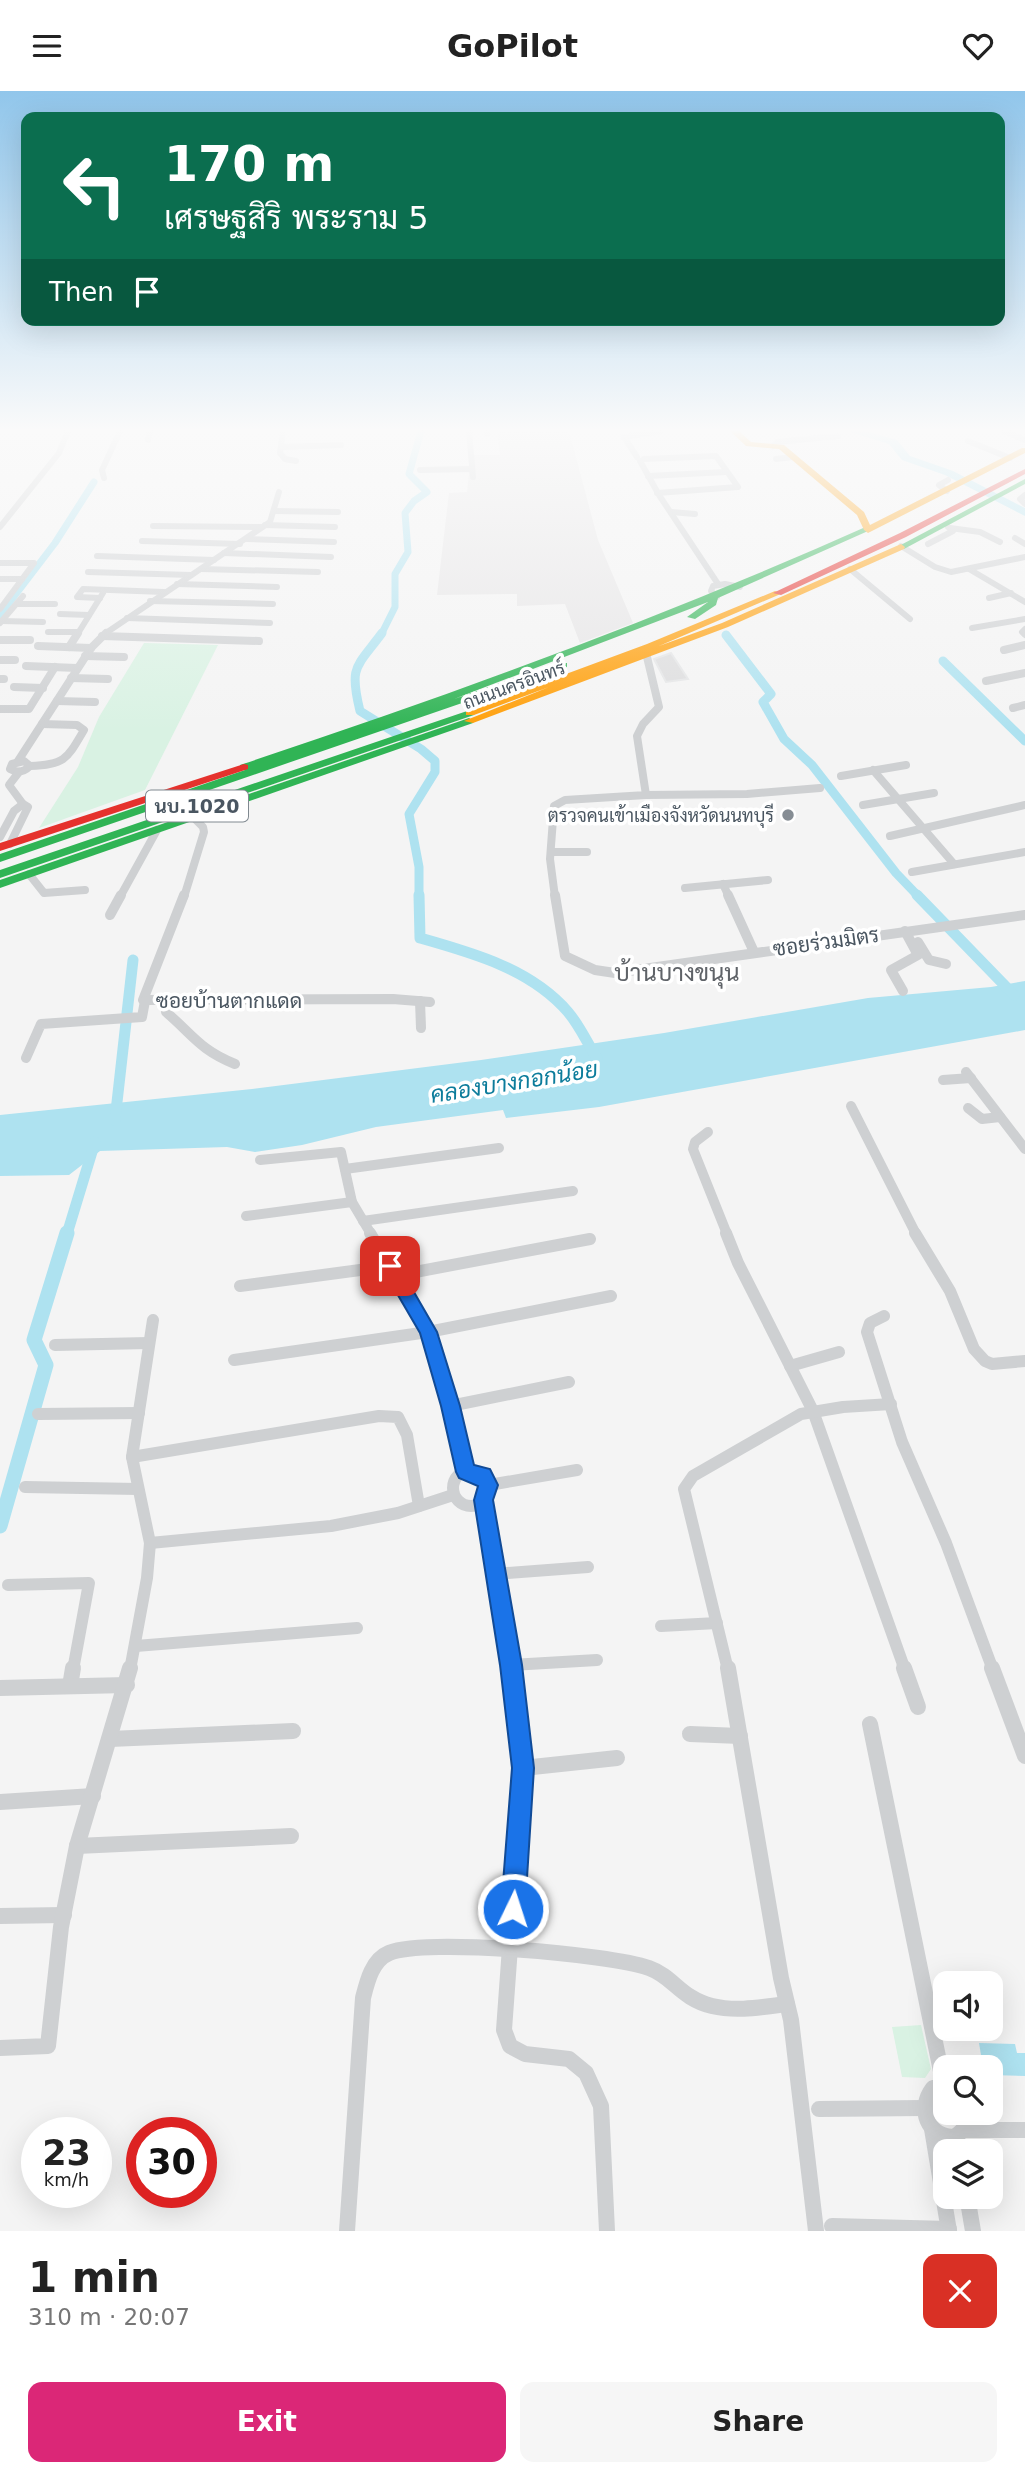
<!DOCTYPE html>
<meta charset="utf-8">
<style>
:root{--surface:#fff;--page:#f6f6f6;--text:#222;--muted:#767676;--accent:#db2777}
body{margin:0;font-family:"DejaVu Sans",Sarabun,sans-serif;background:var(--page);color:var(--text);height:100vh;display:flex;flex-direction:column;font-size:26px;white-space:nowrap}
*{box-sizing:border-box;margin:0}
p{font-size:23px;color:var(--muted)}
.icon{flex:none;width:38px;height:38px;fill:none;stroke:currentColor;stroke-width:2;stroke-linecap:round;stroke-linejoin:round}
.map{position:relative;height:2140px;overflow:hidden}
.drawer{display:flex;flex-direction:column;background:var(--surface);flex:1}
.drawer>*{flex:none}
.banner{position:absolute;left:21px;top:21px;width:984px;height:214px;border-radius:14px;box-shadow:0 7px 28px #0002;background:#0b6e4f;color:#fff;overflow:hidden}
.fabs{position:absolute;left:933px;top:1880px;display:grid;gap:14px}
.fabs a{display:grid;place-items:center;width:70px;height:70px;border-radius:14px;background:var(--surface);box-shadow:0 7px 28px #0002;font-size:35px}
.speed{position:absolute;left:21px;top:2026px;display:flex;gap:14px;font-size:35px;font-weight:700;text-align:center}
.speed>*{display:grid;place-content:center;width:91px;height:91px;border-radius:50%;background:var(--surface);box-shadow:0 7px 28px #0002;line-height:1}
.speed small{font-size:18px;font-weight:400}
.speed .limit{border:10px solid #d22;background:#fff;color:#111}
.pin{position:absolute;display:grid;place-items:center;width:60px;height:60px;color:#fff;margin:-30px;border-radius:14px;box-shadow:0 4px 10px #0006}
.me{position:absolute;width:77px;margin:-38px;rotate:4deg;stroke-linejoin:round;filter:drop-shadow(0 0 5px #0008)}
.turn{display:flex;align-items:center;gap:24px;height:147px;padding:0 28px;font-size:32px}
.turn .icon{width:91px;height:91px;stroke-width:2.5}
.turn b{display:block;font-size:49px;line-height:60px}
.then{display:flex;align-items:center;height:66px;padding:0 28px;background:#0003;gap:14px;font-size:26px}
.round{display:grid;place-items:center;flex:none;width:74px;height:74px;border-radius:14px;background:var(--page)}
.head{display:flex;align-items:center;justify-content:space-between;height:119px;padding:0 28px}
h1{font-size:42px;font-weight:700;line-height:52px}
.cta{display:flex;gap:14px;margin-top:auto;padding:14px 28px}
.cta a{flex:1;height:80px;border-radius:14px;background:var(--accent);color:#fff;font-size:28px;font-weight:700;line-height:80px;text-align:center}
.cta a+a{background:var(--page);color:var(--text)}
header{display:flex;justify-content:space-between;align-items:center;height:91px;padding:0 28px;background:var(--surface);font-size:32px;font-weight:700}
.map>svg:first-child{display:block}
.education{fill:#e6e5e6}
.green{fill:#d9f2e3}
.water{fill:#aee2f0}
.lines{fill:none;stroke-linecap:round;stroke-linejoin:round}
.canal-far3{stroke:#aee2f0;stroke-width:7}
.canal-far2{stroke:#aee2f0;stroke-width:9}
.canal-far1{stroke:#aee2f0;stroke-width:11}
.canal{stroke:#aee2f0;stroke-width:15}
.river{fill:#aee2f0;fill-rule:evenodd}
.building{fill:#ddddde;stroke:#e5e6e7;stroke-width:2}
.street-far4{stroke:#ced0d2;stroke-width:6}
.street-far3{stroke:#ced0d2;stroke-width:8}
.street-far2{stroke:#ced0d2;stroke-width:10}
.street-far1{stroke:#ced0d2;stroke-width:12}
.street{stroke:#ced0d2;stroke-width:16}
.fast{fill:#30b455;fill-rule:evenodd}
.slow{fill:#ff9f0a;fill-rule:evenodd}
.jam{fill:#e5322d;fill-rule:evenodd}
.route{fill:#1a73e8;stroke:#114b97;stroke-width:2}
.poi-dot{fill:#868d94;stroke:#fff;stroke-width:2.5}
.labels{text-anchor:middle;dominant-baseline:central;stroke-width:7;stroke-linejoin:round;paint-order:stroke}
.far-street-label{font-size:18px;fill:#4a5661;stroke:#fff}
.far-poi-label{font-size:18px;fill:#4a5661;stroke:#fff;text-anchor:end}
.shield{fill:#fff;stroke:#808990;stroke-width:2}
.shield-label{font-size:19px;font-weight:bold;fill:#4a5661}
.street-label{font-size:21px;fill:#4a5661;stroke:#fff}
.water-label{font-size:23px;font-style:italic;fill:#0c7c9b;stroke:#fff}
.quarter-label{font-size:24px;fill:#5f6368;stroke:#fff}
</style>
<header><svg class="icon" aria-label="menu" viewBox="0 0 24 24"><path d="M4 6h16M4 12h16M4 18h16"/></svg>GoPilot<svg class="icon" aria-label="heart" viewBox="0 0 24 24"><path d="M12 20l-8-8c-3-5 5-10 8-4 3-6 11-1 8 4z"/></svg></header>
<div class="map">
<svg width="1025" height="2140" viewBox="0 0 1025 2140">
<rect width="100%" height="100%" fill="#f4f4f4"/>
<!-- education -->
<path class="education" d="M497,340h72l29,109 35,83 -53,20 -15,-39 -48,2v-12l-80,1 12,-102 18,-1 4,-37h29z"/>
<!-- green -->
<g class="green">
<path d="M144,552l74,2 -73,145 -106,38 39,-61 21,-50z"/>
<path d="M921,1934l10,44 -6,9 -23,-1 -10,-50z"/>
</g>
<!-- water -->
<g class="water">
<path d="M1025,890v49l-426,77 -93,11 -3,-8 -127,17 -74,18 -47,7 -28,-5 -127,4 -31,24 -69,1v-61l252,-26 229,-29 183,-27 204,-35 123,-11z"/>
<path d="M979,1952l36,1 2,9h8v23l-34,-1 -1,-8h-7z"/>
</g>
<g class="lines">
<!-- canal-far3 -->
<g class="canal-far3">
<path d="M0,524l55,-72 39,-61"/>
<path d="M381,544l14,-28v-33l13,-22 -3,-39 9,-12 13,-9 -18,-18 12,-43"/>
</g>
<!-- canal-far2 -->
<g class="canal-far2">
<path d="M382,542c-26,35 -33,33 -22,78l61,38 14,12v11l-26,42 10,53v30"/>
<path d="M726,544l45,59 -8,8 21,37 28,26 84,108 23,24"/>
<path d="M943,570l82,80"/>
</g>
<!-- canal-far1 -->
<g class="canal-far1">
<path d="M419,804l1,43c53,15 111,31 148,74 12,14 19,31 29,46"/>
<path d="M917,804l97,100"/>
<path d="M115,1029l18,-160"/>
<path d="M67,1143l28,-92"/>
</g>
<!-- canal -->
<path class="canal" d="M0,1435l46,-161 -12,-25 33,-107"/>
<!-- river -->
<path class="river" d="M847,340h18l32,9 13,16 43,15 72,37v8l-80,-41 -43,-15 -13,-16z"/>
</g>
<!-- building -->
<path class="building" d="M671,562l17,26 -22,3 -12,-23z"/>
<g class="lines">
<!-- street-far4 -->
<g class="street-far4">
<path d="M283,340l-3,22 5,6 11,2"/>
<path d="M469,340l4,46"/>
<path d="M486,340l1,3"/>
<path d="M1004,340l21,9"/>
<path d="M148,349l2,-9"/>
<path d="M968,350l42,17"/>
<path d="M773,355l4,-4 61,-6"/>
<path d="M282,356l59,-2"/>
<path d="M637,366l-13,-20 37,-6"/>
<path d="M644,368l72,-3 22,31 -81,6"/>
<path d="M776,368l17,-2"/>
<path d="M640,370l19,34 59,89"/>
<path d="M420,379l52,-1"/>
<path d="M648,385l78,-4"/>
<path d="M104,387l-2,-8 18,-39"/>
<path d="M947,400l-8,-6 9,-5"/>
<path d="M1025,404l-5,4 5,5"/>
<path d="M275,420l63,1"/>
<path d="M671,421l24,2"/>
<path d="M265,434l70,2"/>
<path d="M153,435l109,1"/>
<path d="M0,436l59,-74 9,-22"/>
<path d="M950,437l30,4 20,10"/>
<path d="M1015,447l10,6"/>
<path d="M247,448l87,3"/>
<path d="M142,450l98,3"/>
<path d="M928,453l25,-13 -5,-4"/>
<path d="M901,455l34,21 16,5 74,-15"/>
<path d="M224,462l107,4"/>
<path d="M97,465l117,4"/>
<path d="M0,472h34l-34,46"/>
<path d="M201,478l117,3"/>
<path d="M850,478l60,50"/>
<path d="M969,478l56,33"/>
<path d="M88,481l103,3"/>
<path d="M0,488h22"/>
<path d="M177,493l100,3"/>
<path d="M717,506l-6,-6 2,-5 12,-2 15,3"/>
<path d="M100,507l-23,-1 6,-8 81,3"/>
<path d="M989,507l22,-5"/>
<path d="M150,510l123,3"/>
<path d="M17,513h38"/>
<path d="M60,523l29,1"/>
<path d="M127,527l143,5"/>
<path d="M2,530l41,1"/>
<path d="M0,532l23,-27"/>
<path d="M972,537l53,-9"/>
<path d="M1025,538l-3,3 3,3"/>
<path d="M48,541h30"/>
<path d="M77,544l26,-42"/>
<path d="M103,544l167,-113 9,-30"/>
</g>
<!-- street-far3 -->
<g class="street-far3">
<path d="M102,545l157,5"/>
<path d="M0,549h30"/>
<path d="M38,555l53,2"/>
<path d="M69,556l9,-14"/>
<path d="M1004,559l21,-5"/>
<path d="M85,565l39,1"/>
<path d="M0,569h15"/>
<path d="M26,575l51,2"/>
<path d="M71,587l37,1"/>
<path d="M0,588h4"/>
<path d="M986,590l39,-8"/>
<path d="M14,596l29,1"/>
<path d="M57,610l38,1"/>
<path d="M1013,617l12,-3"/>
<path d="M0,618h29l26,-42"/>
<path d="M18,670l73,-113 15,-15"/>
<path d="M24,670l6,5c-6,6 -13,7 -20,3l2,-5z"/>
<path d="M30,675c35,-1 37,-7 54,-36l-7,-5 -35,-1"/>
<path d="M873,679l81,94"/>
<path d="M19,681l-10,13 14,19"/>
<path d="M841,685l65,-11"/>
<path d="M646,704l101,-1 73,-6"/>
<path d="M863,714l71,-12"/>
<path d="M890,745l135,-31"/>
<path d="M0,746l14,-26 9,-7 5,3 -18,37"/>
<path d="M551,761h36"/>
<path d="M912,781l113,-20"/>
<path d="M29,783l15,19 41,-3"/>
<path d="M723,793l6,13"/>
<path d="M685,797l83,-8"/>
<path d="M120,806l37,-67"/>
<path d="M184,806l20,-65 -1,-5 -10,-10"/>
<path d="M555,806l-5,-38 4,-53 11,-6 81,-5 -9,-59 6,-12 16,-17 -12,-50"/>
</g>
<!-- street-far2 -->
<g class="street-far2">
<path d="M184,804l-41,105 250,-1 37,3"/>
<path d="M555,804l10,61 30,14 20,3 410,-58"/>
<path d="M728,804l26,57"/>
<path d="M110,824l11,-20"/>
<path d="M918,851l11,18 17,4"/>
<path d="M903,900l-12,-21 27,-15 -13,-24"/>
<path d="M166,910v11c27,23 34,38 69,52"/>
<path d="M420,910l1,27"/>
<path d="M26,967l15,-34 101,-7 3,-16"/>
<path d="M966,981l59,77"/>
<path d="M943,989l28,-2"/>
<path d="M851,1015l65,128"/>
<path d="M968,1017l14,11 18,-2"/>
<path d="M708,1041l-13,10 -2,7 34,85"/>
<path d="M260,1069l81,-8 11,50 19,32"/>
<path d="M345,1078l154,-21"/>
<path d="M246,1125l106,-14"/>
<path d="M363,1130l210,-30"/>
</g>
<!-- street-far1 -->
<g class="street-far1">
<path d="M370,1142l58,99 38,140"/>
<path d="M726,1142l12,30 75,148 92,259"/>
<path d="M915,1142l35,58 24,58 11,12 7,3 33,-3"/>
<path d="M394,1185l196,-37"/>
<path d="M240,1195l150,-20"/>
<path d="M884,1225l-14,7 -3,9 35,110 44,101 47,127"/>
<path d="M55,1254l94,-2"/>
<path d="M234,1269l194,-28 183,-36"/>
<path d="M790,1275l49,-14"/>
<path d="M450,1315l119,-24"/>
<path d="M38,1323l101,-1"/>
<path d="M132,1366l247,-41 19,1 9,18 12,71"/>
<circle cx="471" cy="1397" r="18"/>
<path d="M489,1394l88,-15"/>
<path d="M25,1396l113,2"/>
<path d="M484,1409l28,170"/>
<path d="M150,1452l181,-17 67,-13 55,-18"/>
<path d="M494,1483l94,-7"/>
<path d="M8,1494l81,-2 -16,87"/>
<path d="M661,1535l56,-3"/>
<path d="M136,1555l221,-18"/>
<path d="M511,1574l86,-5"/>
<path d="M130,1579l17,-92 3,-35 -18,-86 21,-137"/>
<path d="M728,1579l-44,-181 9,-13 108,-62 42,-7 48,-3"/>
</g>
<!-- street -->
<g class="street">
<path d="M511,1577l12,100 -19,262 6,16 15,8 44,5 17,14 15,33 6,125"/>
<path d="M728,1577l53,310 10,42 25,211"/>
<path d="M904,1577l14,39"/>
<path d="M992,1577l33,88"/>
<path d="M70,1595l3,-18"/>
<path d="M0,1597l127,-3"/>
<path d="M870,1633l74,362"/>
<path d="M690,1643l50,2"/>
<path d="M110,1648l183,-8"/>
<path d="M523,1677l94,-10"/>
<path d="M0,1711l93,-6"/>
<path d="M77,1755l214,-10"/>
<path d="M0,1825l64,-1"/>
<path d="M0,1957l48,-2 13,-119 16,-81 53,-178"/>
<path d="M945,1996l-12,1c-16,21 -6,49 22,49l9,-8 1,-17"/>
<path d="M819,2018l105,-1"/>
<path d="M932,2038l17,102"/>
<path d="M963,2039h62"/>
<path d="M967,2105l6,35"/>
<path d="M832,2135l117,3"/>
<path d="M347,2140l16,-233c4,-16 9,-38 26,-45 36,-15 220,1 260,15 25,9 31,30 63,38 25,6 50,1 75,-2"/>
</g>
<!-- fast -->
<g class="fast">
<path d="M1025,388v5l-121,65 -7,-2z"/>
<path d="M870,434l7,2 -159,71 -2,7 -21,14 -8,-2 21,-15 -254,97 105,-36h8v4l-567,195v-8l245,-84 -5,-1v-4c214,-71 424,-148 630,-240z"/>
<path d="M470,619l5,3 -1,2 -474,163v-8z"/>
<path d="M469,627l5,3 -1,2 -473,165v-8z"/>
</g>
<!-- slow -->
<g class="slow">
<path d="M730,340h9l12,11 33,3 80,67 6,13 152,-77h3v5l-157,80 -4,-3 -7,-15 -78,-66 -33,-3z"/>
<path d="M901,453l4,3 -1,2 -176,78 -255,96 -9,-2 85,-34 -75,28h-8v-4l181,-67 128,-53 8,2 -124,53 63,-23z"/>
</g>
<!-- jam -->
<g class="jam">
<path d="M1025,378v5l-119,63 -125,58 -8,-2 127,-60z"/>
<path d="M244,673l4,1v4l-248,82v-8z"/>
</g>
</g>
<!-- sky -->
<linearGradient id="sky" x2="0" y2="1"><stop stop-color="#91c6eb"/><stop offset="0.53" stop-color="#fafafa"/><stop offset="1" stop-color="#fafafa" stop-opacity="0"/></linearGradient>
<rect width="1025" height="640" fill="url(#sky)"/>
<!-- route -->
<path class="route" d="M390,1168l6,2 41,71 23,74 14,59 16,4 8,16 -5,15 29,165 12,103 -9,141 -3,9 -9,3 -8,-3 -4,-9 11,-141 -12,-103 -26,-165 4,-14 -19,-8 -3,-6 -15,-66 -21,-73 -39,-67 3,-5z"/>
<!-- markers -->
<circle class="poi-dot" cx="788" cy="724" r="7"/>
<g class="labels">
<!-- far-street labels -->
<g class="far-street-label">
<text transform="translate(514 594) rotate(-20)">ถนนนครอินทร์</text>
</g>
<!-- far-poi labels -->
<g class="far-poi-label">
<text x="774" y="724">ตรวจคนเข้าเมืองจังหวัดนนทบุรี</text>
</g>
<!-- shield labels -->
<rect class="shield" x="146" y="699.5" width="102" height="31" rx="5"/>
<g class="shield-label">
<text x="197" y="715">นบ.1020</text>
</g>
<!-- street labels -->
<g class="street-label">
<text transform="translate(826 851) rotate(-8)">ซอยร่วมมิตร</text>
<text x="229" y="910">ซอยบ้านตากแดด</text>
</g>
<!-- water labels -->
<g class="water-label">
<text transform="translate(514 991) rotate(-9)">คลองบางกอกน้อย</text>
</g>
<!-- quarter labels -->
<g class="quarter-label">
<text x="677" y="882">บ้านบางขนุน</text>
</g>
</g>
</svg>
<div class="fabs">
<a><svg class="icon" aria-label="sound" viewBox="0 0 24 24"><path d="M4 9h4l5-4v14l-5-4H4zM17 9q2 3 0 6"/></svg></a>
<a><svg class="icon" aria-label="search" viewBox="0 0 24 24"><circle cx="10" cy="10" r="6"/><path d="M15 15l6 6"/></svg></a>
<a><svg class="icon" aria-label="layers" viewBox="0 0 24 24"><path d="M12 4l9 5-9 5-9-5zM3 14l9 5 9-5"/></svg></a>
</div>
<div class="speed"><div>23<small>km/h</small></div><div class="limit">30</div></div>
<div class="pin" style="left:390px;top:1175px;background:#d93025"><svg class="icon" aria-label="arrive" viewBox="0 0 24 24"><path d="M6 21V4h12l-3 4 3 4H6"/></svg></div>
<svg class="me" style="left:513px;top:1818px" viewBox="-20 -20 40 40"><circle r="17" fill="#1a73e8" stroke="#fff" stroke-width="3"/><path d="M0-11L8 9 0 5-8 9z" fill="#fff"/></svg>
<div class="banner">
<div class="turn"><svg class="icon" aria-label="left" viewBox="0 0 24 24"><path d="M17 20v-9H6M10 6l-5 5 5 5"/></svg><div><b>170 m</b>เศรษฐสิริ พระราม 5</div></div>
<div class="then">Then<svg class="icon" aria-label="arrive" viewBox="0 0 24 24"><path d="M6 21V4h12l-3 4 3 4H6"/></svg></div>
</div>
</div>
<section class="drawer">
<div class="head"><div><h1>1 min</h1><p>310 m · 20:07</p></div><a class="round" style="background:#d93025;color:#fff"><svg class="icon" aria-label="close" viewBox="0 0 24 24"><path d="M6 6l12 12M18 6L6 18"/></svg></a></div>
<div class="cta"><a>Exit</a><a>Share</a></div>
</section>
